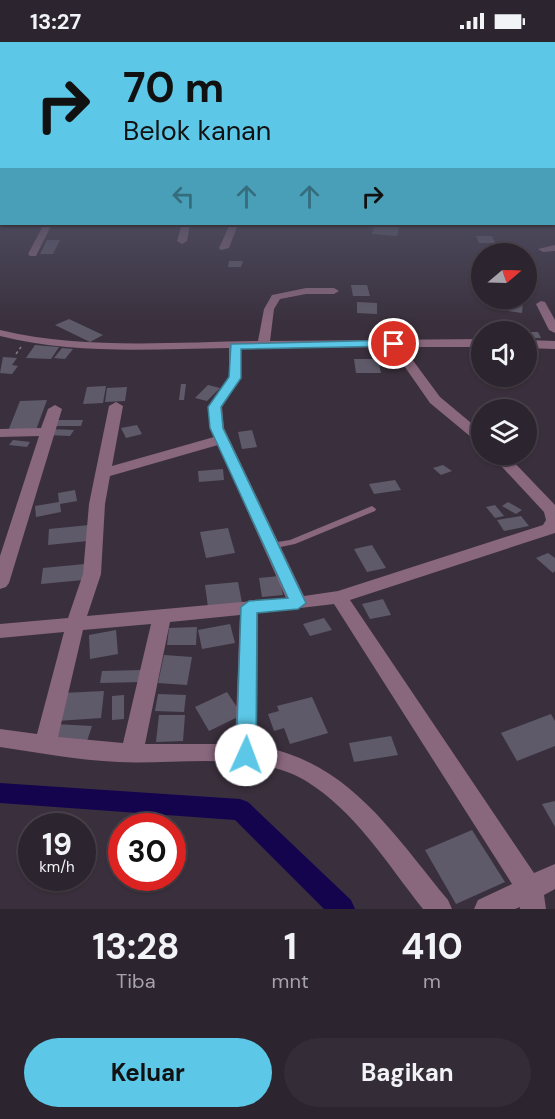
<!DOCTYPE html>
<html lang="id">
<style>
:root{--surface:#2c242e;--page:#342c36;--text:#f1f3f6;--muted:#a6a4aa;--line:#48414a;--accent:#5cc7e7}
body{margin:0;font-family:"DM Sans",sans-serif;background:var(--page);color:var(--text);height:100vh;display:flex;flex-direction:column;font-size:22px;white-space:nowrap}
*{box-sizing:border-box;margin:0}
p{font-size:20px;color:var(--muted)}
.icon{flex:none;width:33px;height:33px;fill:none;stroke:currentColor;stroke-width:2;stroke-linecap:round;stroke-linejoin:round}
.map{position:relative;height:867px;overflow:hidden}
.details{display:flex;flex-direction:column;background:var(--surface);flex:1}
.details>*{flex:none}
.hud{position:absolute;left:0px;top:0px;width:555px;height:183px;box-shadow:0 2px 4px #0004,0 0 0 2px var(--line);background:#5cc7e7;color:#111;overflow:hidden}
.needle{width:39px;rotate:71deg}
.tools{position:absolute;left:471px;top:201px;display:grid;gap:12px}
.tools a{display:grid;place-items:center;width:66px;height:66px;border-radius:50%;background:var(--surface);box-shadow:0 2px 4px #0004,0 0 0 2px var(--line);font-size:30px}
.speed{position:absolute;left:18px;top:771px;display:flex;gap:12px;font-size:30px;font-weight:700;text-align:center}
.speed>*{display:grid;place-content:center;width:78px;height:78px;border-radius:50%;background:var(--surface);box-shadow:0 2px 4px #0004,0 0 0 2px var(--line);line-height:1}
.speed small{font-size:15px;font-weight:400}
.speed .limit{border:9px solid #d22;background:#fff;color:#111}
.pin{position:absolute;display:grid;place-items:center;width:51px;height:51px;color:#fff;margin:-26px;border:3px solid #fff;border-radius:50%;box-shadow:0 2px 6px #0007}
.me{position:absolute;width:66px;margin:-33px;rotate:2deg;stroke-linejoin:round;filter:drop-shadow(0 0 4px #0008)}
.turn{display:flex;align-items:center;gap:21px;height:126px;padding:0 24px;font-size:27px}
.turn .icon{width:78px;height:78px;stroke-width:2.5}
.turn b{display:block;font-size:42px;line-height:51px}
.lanes{display:flex;align-items:center;height:57px;padding:0 24px;background:#0003;justify-content:center;gap:30px;direction:ltr}
.lanes .off{opacity:.35}
.eta{display:flex;justify-content:space-evenly;align-items:center;height:102px;text-align:center}
.eta b{font-size:36px;font-weight:700;line-height:42px}
.cta{display:flex;gap:12px;margin-top:auto;padding:12px 24px}
.cta a{flex:1;height:69px;border-radius:36px;background:var(--accent);color:#111;font-size:24px;font-weight:700;line-height:69px;text-align:center}
.cta a+a{background:var(--page);color:var(--text)}
.status{display:flex;justify-content:space-between;align-items:center;height:42px;padding:0 30px;background:var(--surface);direction:ltr}
.status svg{height:16px;fill:currentColor}
.map>svg:first-child{display:block}
.lines{fill:none;stroke-linecap:round;stroke-linejoin:round}
.canal{fill:#14044e;fill-rule:evenodd}
.building{fill:#5e5a69}
.path{stroke:#827a85;stroke-width:1.5;stroke-dasharray:3 3;stroke-linecap:butt}
.service{fill:#89677d;fill-rule:evenodd}
.minor{fill:#89677d;fill-rule:evenodd}
.tertiary{fill:#89677d;fill-rule:evenodd}
.route{fill:#5cc7e7;stroke:#3c8196;stroke-width:1.5}
</style>
<div class="status"><b>13:27</b><svg viewBox="0 0 49 12"><path d="M0 12V9h3v3zM5 12V6h3v6zM10 12V3h3v9zM15 12V0h3v12zM26 1h20v11H26zM47 4h2v5h-2z"/></svg></div>
<div class="map">
<svg width="555" height="867" viewBox="0 0 555 867">
<rect width="100%" height="100%" fill="#3a303d"/>
<g class="lines">
<!-- canal -->
<path class="canal" d="M0,741l240,16 8,3 103,98 4,9h-31l-89,-89 -235,-17z"/>
</g>
<!-- building -->
<g class="building">
<path d="M374,183l25,2 -2,9 -25,-2z"/>
<path d="M476,194h16l3,7h-16z"/>
<path d="M47,198h13l-7,14h-13z"/>
<path d="M229,219h14l-2,6h-13z"/>
<path d="M351,243h16l3,11h-17z"/>
<path d="M496,256l27,4 -1,11 -28,-4z"/>
<path d="M357,260l20,1v11l-20,-1z"/>
<path d="M69,277l34,16 -13,7 -35,-17z"/>
<path d="M526,290h12l3,6h-15z"/>
<path d="M35,303l24,2 -8,12 -25,-1z"/>
<path d="M62,306l11,1 -8,10 -11,-1z"/>
<path d="M3,315l14,1 -5,7 6,1 -6,8 -12,-1z"/>
<path d="M354,317h24l3,14h-25z"/>
<path d="M181,342h5l-2,16h-5z"/>
<path d="M208,343l12,3 -13,13 -12,-3z"/>
<path d="M106,344l-3,17 -20,1 4,-17z"/>
<path d="M127,345l-2,14 -20,1 2,-14z"/>
<path d="M47,358l-11,30 -28,1 12,-30z"/>
<path d="M58,378h25l-2,6h-25z"/>
<path d="M137,383l5,9 -16,4 -5,-10z"/>
<path d="M50,387l24,1 -4,6 -23,-1z"/>
<path d="M252,388l5,17 -15,2 -4,-17z"/>
<path d="M13,398l17,2 -3,5 -18,-2z"/>
<path d="M443,423l9,6 -11,4 -8,-7z"/>
<path d="M223,427l1,11 -25,2 -1,-11z"/>
<path d="M395,438l6,10 -27,4 -5,-10z"/>
<path d="M75,448l2,11 -17,3 1,8 -25,5 -1,-11 24,-4 -1,-9z"/>
<path d="M508,460l14,8 -6,4 -14,-8z"/>
<path d="M495,463l9,11 -9,2 -9,-11z"/>
<path d="M521,474l8,10 -25,5 -7,-11z"/>
<path d="M89,483l-1,16 -40,4 1,-16z"/>
<path d="M228,486l7,25 -29,5 -6,-26z"/>
<path d="M372,503l14,23 -19,4 -13,-23z"/>
<path d="M548,511l7,5v13l-2,2 -17,-15z"/>
<path d="M85,522l-2,16 -42,4 2,-16z"/>
<path d="M279,534l4,19 -21,2 -3,-19z"/>
<path d="M238,540l4,21 -34,4 -3,-22z"/>
<path d="M383,557l8,16 -21,4 -8,-15z"/>
<path d="M324,576l8,12 -22,6 -7,-12z"/>
<path d="M230,582l5,19 -33,6 -4,-19z"/>
<path d="M197,585l-1,18h-29l2,-17z"/>
<path d="M116,588l2,24 -28,5 -1,-24z"/>
<path d="M164,613l28,2 -5,28 -29,-2z"/>
<path d="M142,628l-1,12 -41,1 2,-12z"/>
<path d="M104,649l-3,27 -44,3 5,-28z"/>
<path d="M227,650l15,23 -33,16 -14,-24z"/>
<path d="M158,652l28,1 -2,17 -29,-1z"/>
<path d="M124,653v24l-12,1v-24z"/>
<path d="M312,655l16,36 -38,11 -6,-16 -10,3 -6,-17 11,-3 -2,-5z"/>
<path d="M551,672l4,7v25l-38,15 -16,-28z"/>
<path d="M159,673h26l-2,26 -27,1z"/>
<path d="M54,682l38,2 -5,15 -38,-2z"/>
<path d="M391,694l7,19 -44,7 -5,-19z"/>
<path d="M555,759v26l-13,-23z"/>
<path d="M472,788l33,52 -49,22 -31,-54z"/>
</g>
<g class="lines">
<!-- path -->
<path class="path" d="M16,312l5,-7"/>
<!-- service -->
<path class="service" d="M372,464l4,3 -1,2 -80,33 -24,5 -3,-1 -1,-2 1,-2 3,-1 19,-3z"/>
<!-- minor -->
<g class="minor">
<path d="M44,182h8l-16,32h-6l-2,-2z"/>
<path d="M182,182h8l-3,17 -5,3 -5,-3z"/>
<path d="M230,182h8l-9,24 -8,2 -2,-2z"/>
<path d="M555,203v6l-12,1 -5,-3z"/>
<path d="M306,246h28l5,3 -5,3h-28l-26,5 -6,10 -4,32 212,-2v8h-79l37,50 42,35v11l-5,-1 -47,-39 -39,-56 -150,1v30l-19,29 2,21 80,168 34,-5 205,-66 3,-5 -2,-8 -54,-58h16l49,51v28l-205,67 184,273 21,-9v25l-11,6 2,14h-26v-2l-5,2h-41l4,-9 34,-16 -178,-280 -76,9 -1,133c91,14 136,88 191,154l4,9h-29c-35,-44 -68,-98 -117,-128 -50,-31 -131,-16 -188,-19 -40,-2 -79,-9 -118,-15v-18l37,5 27,-102 -64,6v-14l68,-6 15,-44 6,-70 20,-98 7,-4 7,4 -11,60 102,-29 -4,-9 -2,-21 21,-29v-30c-76,1 -154,7 -229,-12v-6c84,20 172,12 258,11l6,-32 8,-14zM218,403l68,153 -199,18 14,-42 4,-70 5,-28zM240,573l-5,129h-90l25,-122zM151,582l-28,119 -65,-6 25,-107z"/>
<path d="M541,259l4,1 10,18v13l-6,-3 -13,-26z"/>
<path d="M526,298l29,1v8l-29,-1z"/>
<path d="M55,363l7,4 -53,174 -3,4 -6,2v-33l39,-120 -39,1v-8l41,-1 7,-19z"/>
</g>
<!-- tertiary -->
<path class="tertiary" d="M554,160h1v4l-1,-1z"/>
</g>
<!-- sky -->
<linearGradient id="sky" x2="0" y2="1"><stop stop-color="#201a22"/><stop offset="0.57" stop-color="#4f4e62"/><stop offset="1" stop-color="#4f4e62" stop-opacity="0"/></linearGradient>
<rect width="555" height="281" fill="url(#sky)"/>
<!-- route -->
<path class="route" d="M394,298l6,4 -2,2 -157,3v29l-20,29 2,21 83,175 -8,6 -41,4 -1,142 -3,6 -7,2 -7,-2 -3,-6 5,-148 8,-6 39,-3 -78,-170 -2,-21 21,-30 2,-33z"/>
</svg>
<div class="tools">
<a><svg class="needle" viewBox="-14 -14 28 28"><path d="M0-13l5 13h-10z" fill="#e53935"/><path d="M0 13l5-13h-10z" fill="#a6a4aa"/></svg></a>
<a><svg class="icon" aria-label="sound" viewBox="0 0 24 24"><path d="M4 9h4l5-4v14l-5-4H4zM17 9q2 3 0 6"/></svg></a>
<a><svg class="icon" aria-label="layers" viewBox="0 0 24 24"><path d="M12 4l9 5-9 5-9-5zM3 14l9 5 9-5"/></svg></a>
</div>
<div class="speed"><div>19<small>km/h</small></div><div class="limit">30</div></div>
<div class="pin" style="left:394px;top:302px;background:#d93025"><svg class="icon" aria-label="arrive" viewBox="0 0 24 24"><path d="M6 21V4h12l-3 4 3 4H6"/></svg></div>
<svg class="me" style="left:246px;top:713px" viewBox="-20 -20 40 40"><circle r="19" fill="#fff"/><path d="M0-13L10 11 0 6-10 11z" fill="#5cc7e7"/></svg>
<div class="hud">
<div class="turn"><svg class="icon" aria-label="right" viewBox="0 0 24 24"><path d="M7 20v-9h11M14 6l5 5-5 5"/></svg><div><b>70 m</b>Belok kanan</div></div>
<div class="lanes"><svg class="icon off" aria-label="left" viewBox="0 0 24 24"><path d="M17 20v-9H6M10 6l-5 5 5 5"/></svg><svg class="icon off" aria-label="ahead" viewBox="0 0 24 24"><path d="M12 20V5M6 11l6-6 6 6"/></svg><svg class="icon off" aria-label="ahead" viewBox="0 0 24 24"><path d="M12 20V5M6 11l6-6 6 6"/></svg><svg class="icon" aria-label="right" viewBox="0 0 24 24"><path d="M7 20v-9h11M14 6l5 5-5 5"/></svg></div>
</div>
</div>
<section class="details">
<div class="eta">
<div><b>13:28</b><p>Tiba</p></div>
<div><b>1</b><p>mnt</p></div>
<div><b>410</b><p>m</p></div>
</div>
<div class="cta"><a>Keluar</a><a>Bagikan</a></div>
</section>
